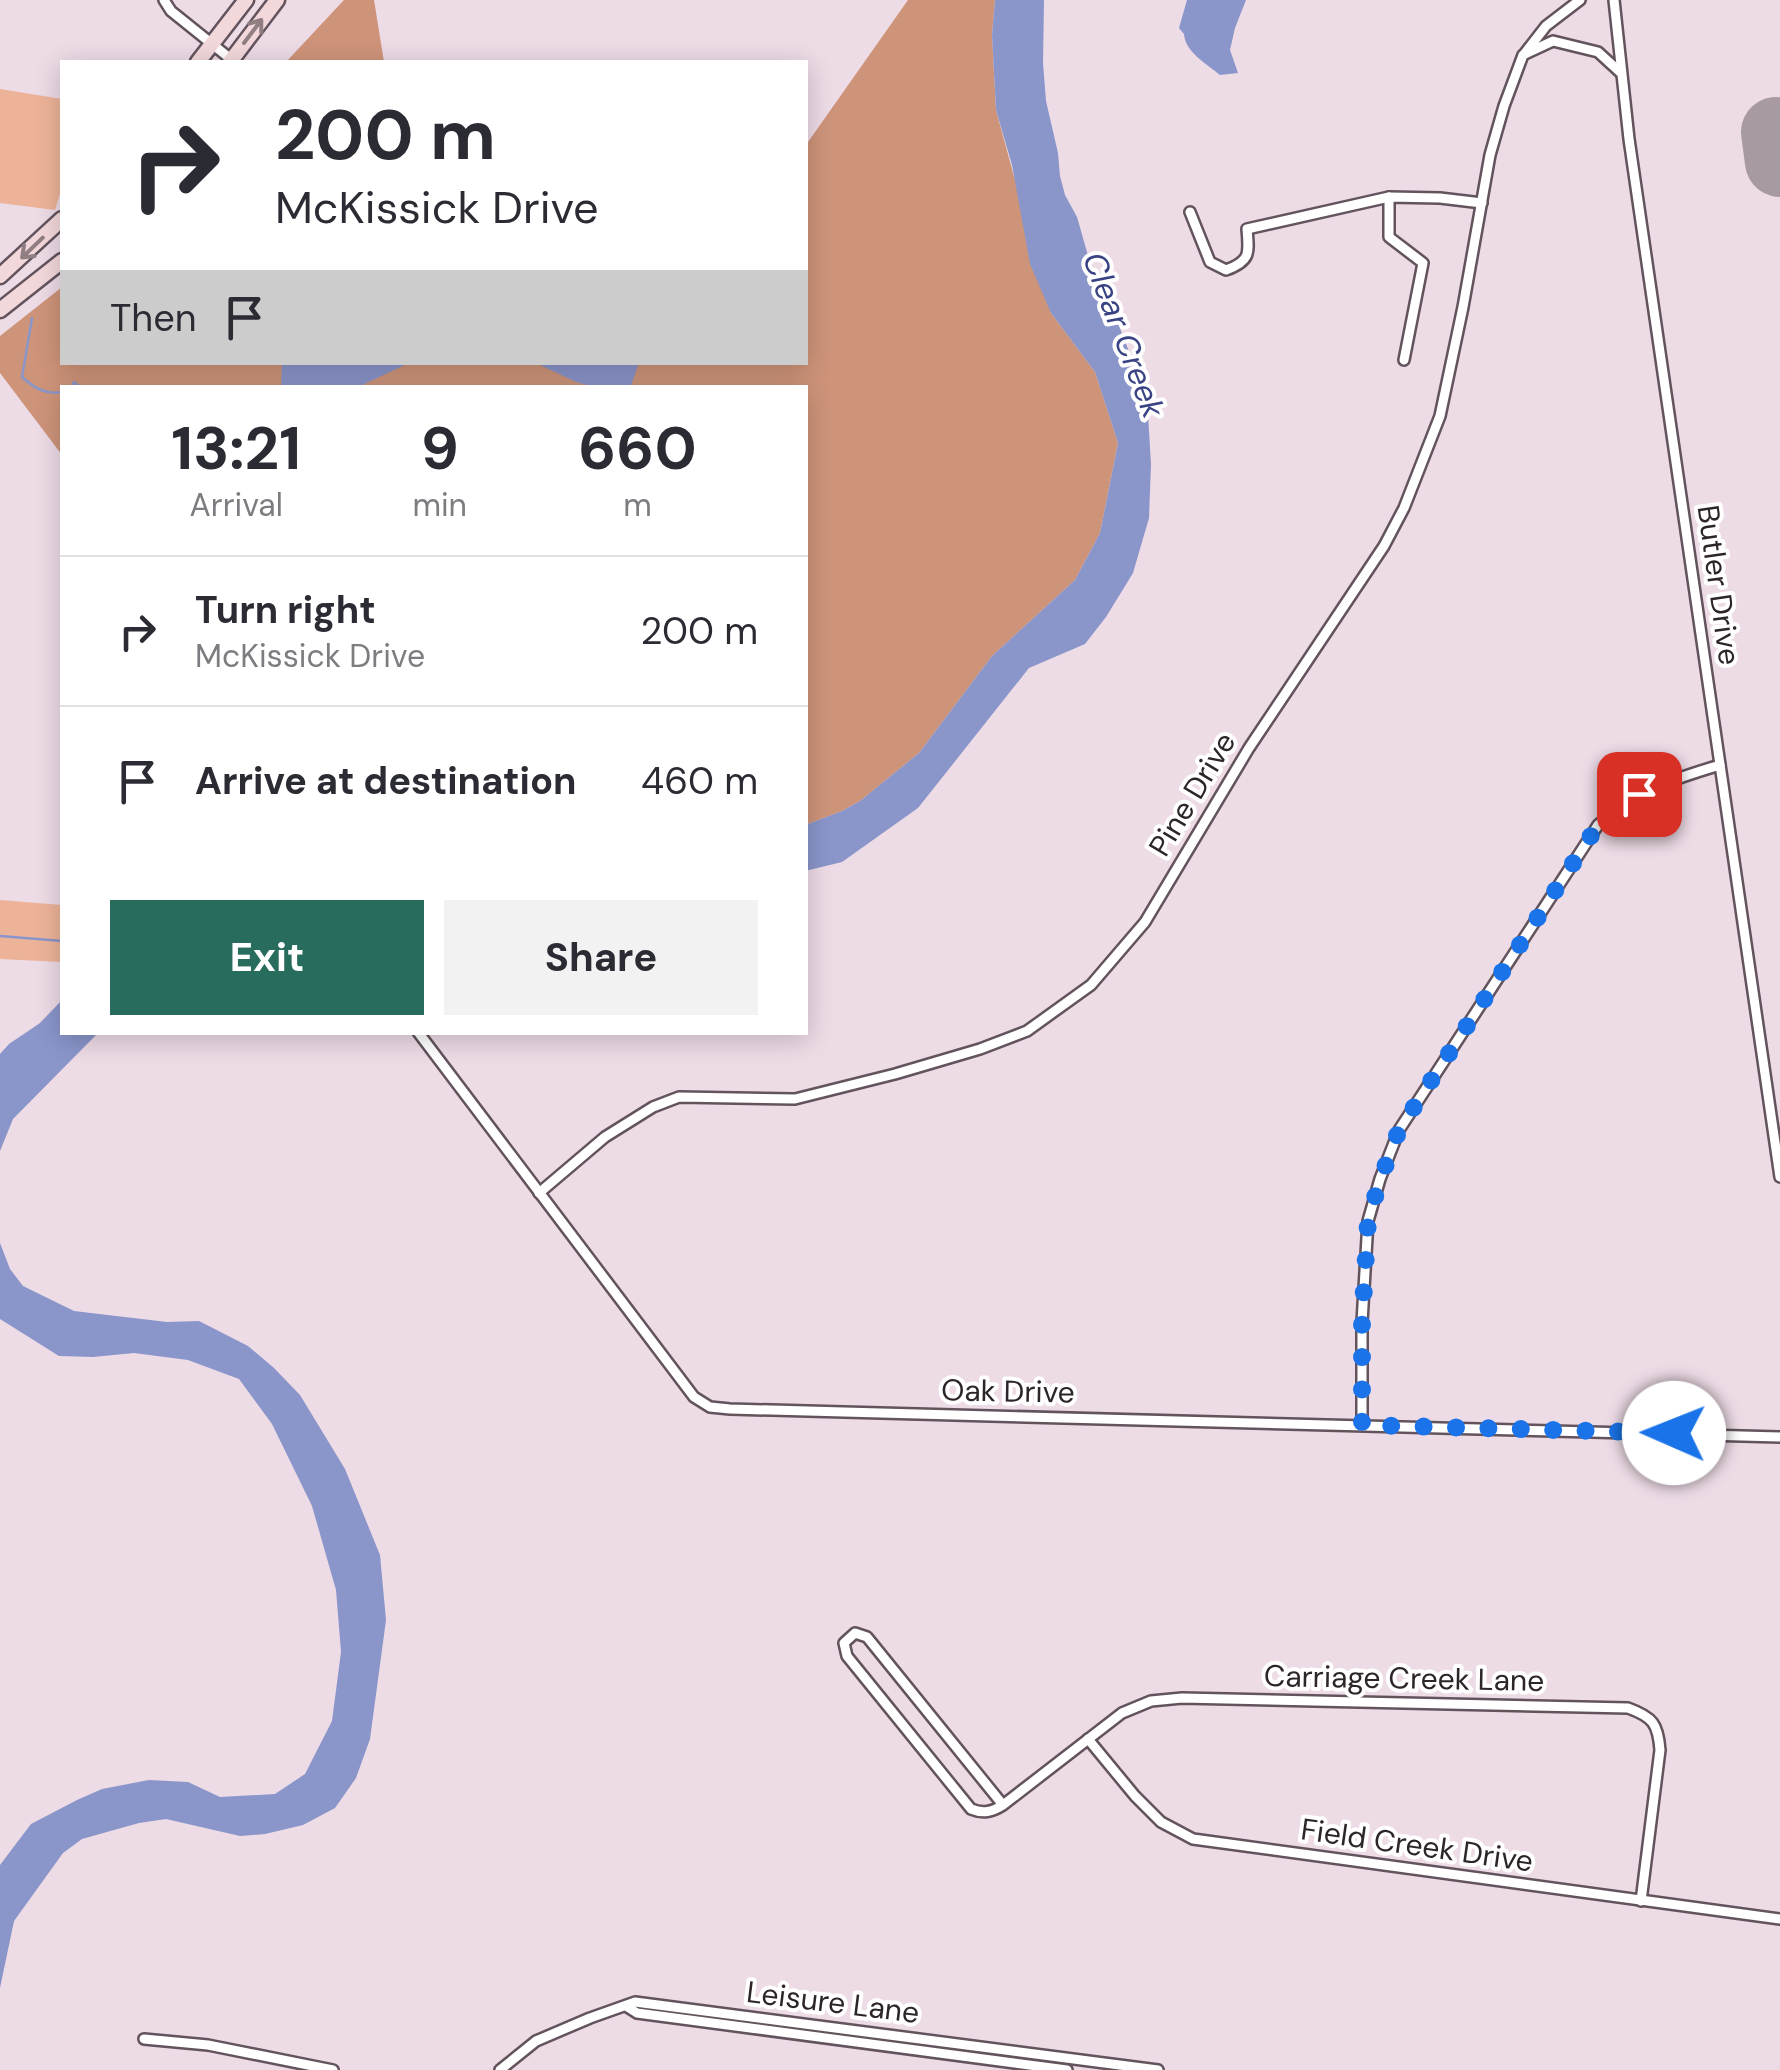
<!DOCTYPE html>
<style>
:root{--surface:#fff;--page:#f2f2f3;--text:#2b2b33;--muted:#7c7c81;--line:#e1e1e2;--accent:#286c5d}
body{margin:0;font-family:"DM Sans",sans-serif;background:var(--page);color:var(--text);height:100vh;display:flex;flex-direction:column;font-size:38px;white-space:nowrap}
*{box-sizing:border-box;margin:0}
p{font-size:32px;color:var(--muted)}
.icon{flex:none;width:55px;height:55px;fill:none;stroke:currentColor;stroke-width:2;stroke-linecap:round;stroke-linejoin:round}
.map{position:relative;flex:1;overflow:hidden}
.panel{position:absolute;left:60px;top:385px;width:748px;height:650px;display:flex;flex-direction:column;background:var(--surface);border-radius:0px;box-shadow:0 5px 25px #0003}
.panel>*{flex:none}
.top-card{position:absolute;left:60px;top:60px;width:748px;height:305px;border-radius:0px;box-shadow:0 5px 25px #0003;background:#fff;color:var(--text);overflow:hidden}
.pin{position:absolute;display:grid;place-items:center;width:85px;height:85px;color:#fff;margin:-42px;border-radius:20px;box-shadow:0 5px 15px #0006}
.me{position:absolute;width:110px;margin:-55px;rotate:271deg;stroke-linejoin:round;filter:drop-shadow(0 0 8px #0008)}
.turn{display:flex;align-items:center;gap:35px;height:210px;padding:0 50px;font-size:45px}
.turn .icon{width:130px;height:130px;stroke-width:2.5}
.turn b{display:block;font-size:70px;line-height:85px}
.then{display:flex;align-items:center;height:95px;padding:0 50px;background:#0003;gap:20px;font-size:38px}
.eta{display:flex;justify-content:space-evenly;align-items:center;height:170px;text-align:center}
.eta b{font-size:60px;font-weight:700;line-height:70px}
.cta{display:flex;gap:20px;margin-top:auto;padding:20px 50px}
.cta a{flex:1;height:115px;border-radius:0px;background:var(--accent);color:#fff;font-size:40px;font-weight:700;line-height:115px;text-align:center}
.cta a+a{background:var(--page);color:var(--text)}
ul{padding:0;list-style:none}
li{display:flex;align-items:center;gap:30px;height:150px;padding:0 50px;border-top:2px solid var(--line)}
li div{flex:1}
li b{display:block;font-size:38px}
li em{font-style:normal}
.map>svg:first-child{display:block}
.green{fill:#edb399}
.forest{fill:#ce947a}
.water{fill:#8a95ca}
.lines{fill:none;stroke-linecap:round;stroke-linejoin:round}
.stream{stroke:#8a95ca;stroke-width:2.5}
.runway{stroke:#a89aa2;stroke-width:70}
.minor-casing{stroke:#62535d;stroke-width:14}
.secondary-casing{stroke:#62535d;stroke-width:19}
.minor{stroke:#fff;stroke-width:9}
.secondary{stroke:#f3d8db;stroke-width:14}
.oneway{stroke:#907e82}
.route{stroke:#1a73e8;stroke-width:18;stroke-dasharray:0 32.4}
.labels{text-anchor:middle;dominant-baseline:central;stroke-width:8;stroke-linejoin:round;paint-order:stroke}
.street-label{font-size:30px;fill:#2c2529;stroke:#fff}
.water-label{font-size:32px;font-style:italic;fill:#394384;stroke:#fff}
</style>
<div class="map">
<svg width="1780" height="2070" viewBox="0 0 1780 2070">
<rect width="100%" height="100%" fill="#eddbe6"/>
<!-- green -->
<g class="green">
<path d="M0,89l62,10v88l-7,23 -55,-7z"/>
<path d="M0,900l62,5v57l-62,-3z"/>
</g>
<!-- forest -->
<g class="forest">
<path d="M344,0h30l10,62h-98z"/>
<path d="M908,0h87l-3,35 4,75 55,203 44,59 23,71 -18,90 -25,47 -83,76 -73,97 -59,48 -18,10 -37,14v-437h-743v67l-62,-82v-37l62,-49v75h743v-220h3z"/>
</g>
<!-- water -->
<g class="water">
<path d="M995,0h49l-1,63 3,38 12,52 2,23 5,19 12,22 14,49 11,16 45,116 4,66 -2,54 -16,55 -27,44 -21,27 -56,24 -111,140 -76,54 -37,9v-46l37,-14 18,-10 59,-48 73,-97 83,-76 25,-47 18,-90 -23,-71 -44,-59 -21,-49 -18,-99 -16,-55 -4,-75z"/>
<path d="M1187,0h59l-11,28 -5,22 8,23 -18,2c-13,-11 -35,-23 -36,-41l-5,-6z"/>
<path d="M282,363v-1l127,1 -51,24h-77z"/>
<path d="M536,363h103l-9,25 -36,-1 -18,-5z"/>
<path d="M62,1000v32l36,1 -85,86 -13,32v-97l9,-10 31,-21z"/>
<path d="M0,1243l10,26 13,17 51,25 93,11 32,-1 49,25 26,22 26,27 45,74 35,86 6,65 -16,119 -14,39 -21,30 -32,17 -38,9 -25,2 -74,-17 -27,4 -57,16 -19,14 -49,68 -14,67v-123l31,-41 46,-24 25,-11 47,-9 39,2 32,15 55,-3 30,-20 27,-53 9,-69 -5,-62 -24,-84 -40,-82 -33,-45 -51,-19 -54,-7 -41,4 -34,-1 -59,-37z"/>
</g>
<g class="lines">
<!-- stream -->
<g class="stream">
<path d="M32,318l-10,59c12,11 24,18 40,15"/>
<path d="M71,388l3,-6 7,6"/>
<path d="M0,936l62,5"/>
</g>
<!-- runway -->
<path class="runway" d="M1776,132l4,30"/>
<defs>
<g id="minor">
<path d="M164,0l7,11 61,49"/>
<path d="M1614,0l15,139 151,1038"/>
<path d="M1525,53l21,-27 34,-26"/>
<path d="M1389,197v40l34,26 -19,97"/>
<path d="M1190,212l20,50 16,8c25,-9 23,-17 21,-41l142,-32 51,1 42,5"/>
<path d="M418,1032l276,365 16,10 20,2 1050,28"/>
<path d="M539,1193l66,-56 48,-30 26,-10 116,2 100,-25 85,-25 47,-18 64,-46 54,-63 104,-174 135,-202 20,-38 36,-92 23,-109 27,-152 14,-49 19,-51 30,-14 45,11 23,21"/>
<path d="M1362,1425v-103l6,-101 12,-42 19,-49 199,-305c40,-35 72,-45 122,-60"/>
<path d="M1088,1739l47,57 26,26 32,17 587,80"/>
<path d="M1003,1805l-136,-168 -12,-4 -11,10 3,13 124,153c12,5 21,3 32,-4l119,-92 29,-12 31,-3 446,10c25,9 30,16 32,42l-19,151"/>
<path d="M626,2006l11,7 430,57"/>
<path d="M144,2039l64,6 125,25"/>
<path d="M500,2070l36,-29 54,-23 45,-16 523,68"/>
</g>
<g id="secondary">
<path d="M198,62l48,-62"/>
<path d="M230,62l47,-62"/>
<path d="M0,276l62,-57"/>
<path d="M0,310l62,-49"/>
</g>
</defs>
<!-- minor casing -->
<use href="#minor" class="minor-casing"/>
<!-- secondary casing -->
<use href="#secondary" class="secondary-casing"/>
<!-- minor -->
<use href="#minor" class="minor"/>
<!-- secondary -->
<use href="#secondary" class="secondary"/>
</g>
<!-- one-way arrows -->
<defs><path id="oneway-shaft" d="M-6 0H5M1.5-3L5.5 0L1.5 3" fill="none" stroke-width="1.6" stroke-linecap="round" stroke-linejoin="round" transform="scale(2.5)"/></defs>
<g class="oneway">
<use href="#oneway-shaft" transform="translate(253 31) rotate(-53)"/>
<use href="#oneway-shaft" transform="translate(32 248) rotate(136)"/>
</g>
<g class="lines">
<!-- route -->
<path class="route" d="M1639,794l-41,31 -199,305 -19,50 -12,41 -6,101v103l312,8"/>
</g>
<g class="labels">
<!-- street labels -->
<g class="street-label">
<text transform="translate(1719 585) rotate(82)">Butler Drive</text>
<text transform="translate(1192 794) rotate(-59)">Pine Drive</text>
<text transform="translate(1008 1391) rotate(1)">Oak Drive</text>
<text transform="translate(1404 1678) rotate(1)">Carriage Creek Lane</text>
<text transform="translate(1417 1845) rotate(8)">Field Creek Drive</text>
<text transform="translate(833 2002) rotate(7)">Leisure Lane</text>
</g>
<!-- water labels -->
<g class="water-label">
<text transform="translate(1124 335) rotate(69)">Clear Creek</text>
</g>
</g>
</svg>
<div class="pin" style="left:1639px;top:794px;background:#d93025"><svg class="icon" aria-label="arrive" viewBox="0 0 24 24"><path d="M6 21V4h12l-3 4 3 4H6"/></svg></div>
<svg class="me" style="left:1674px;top:1433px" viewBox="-20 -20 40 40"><circle r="19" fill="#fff"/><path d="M0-13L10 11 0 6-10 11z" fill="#1a73e8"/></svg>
<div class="top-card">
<div class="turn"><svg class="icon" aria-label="right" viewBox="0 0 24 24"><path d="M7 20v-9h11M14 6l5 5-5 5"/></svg><div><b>200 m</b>McKissick Drive</div></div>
<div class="then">Then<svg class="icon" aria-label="arrive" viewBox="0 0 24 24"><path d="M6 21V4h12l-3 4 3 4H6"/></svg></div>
</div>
<section class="panel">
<div class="eta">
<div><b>13:21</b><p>Arrival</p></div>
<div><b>9</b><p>min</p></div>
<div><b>660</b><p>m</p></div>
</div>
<ul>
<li><svg class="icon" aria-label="right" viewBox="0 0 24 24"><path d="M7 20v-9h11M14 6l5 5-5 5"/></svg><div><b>Turn right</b><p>McKissick Drive</p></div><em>200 m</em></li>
<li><svg class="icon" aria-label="arrive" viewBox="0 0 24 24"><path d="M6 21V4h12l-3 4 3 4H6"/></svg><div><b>Arrive at destination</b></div><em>460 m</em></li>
</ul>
<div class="cta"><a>Exit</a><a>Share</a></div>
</section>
</div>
